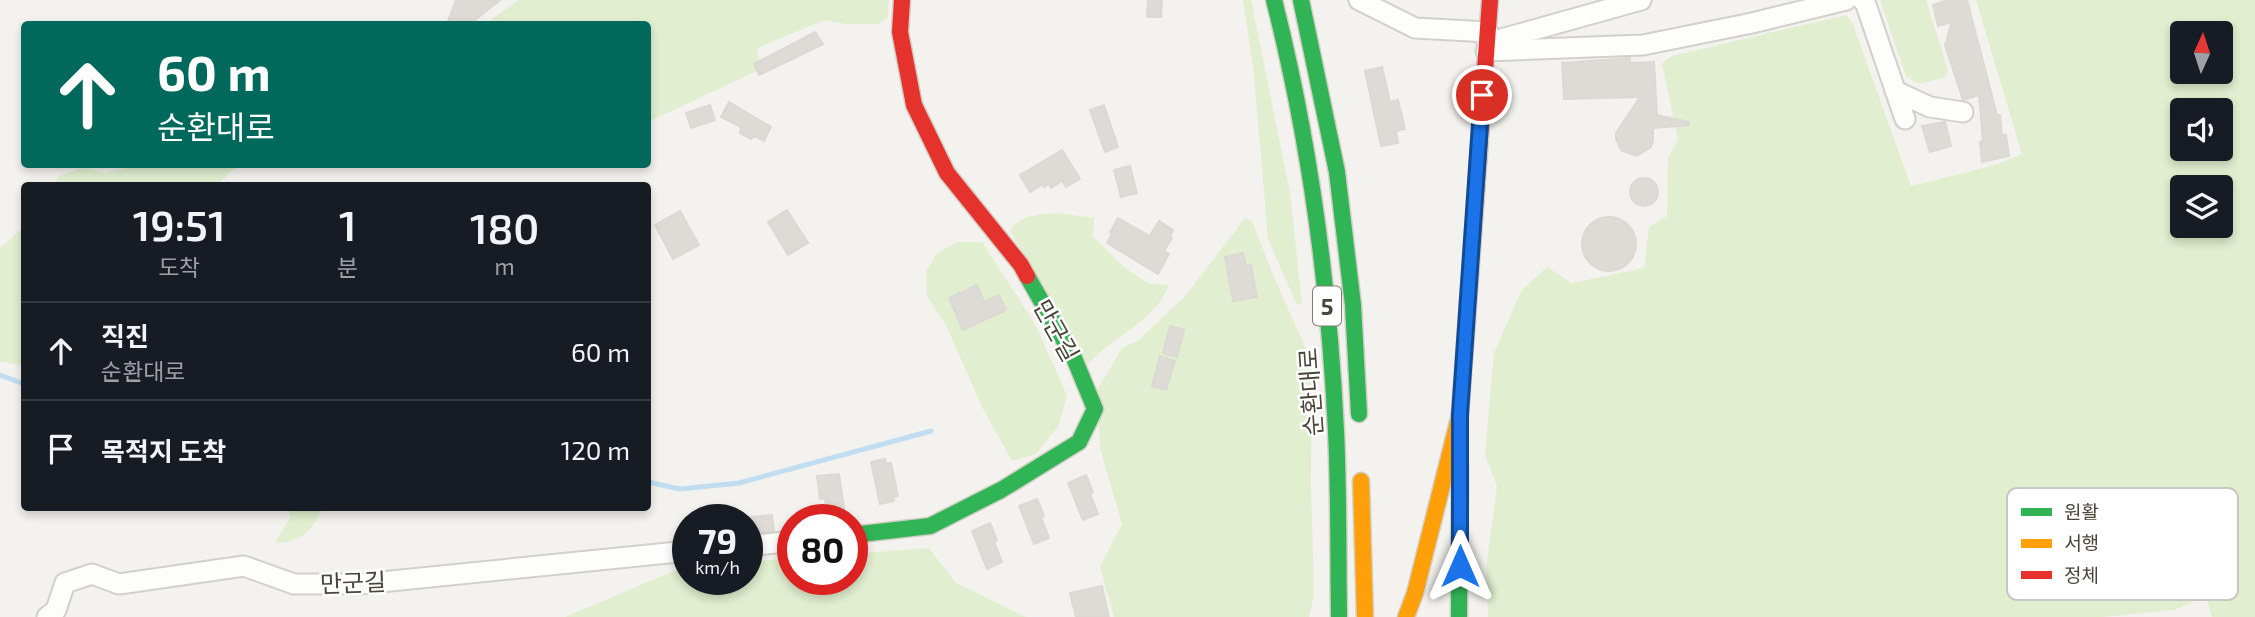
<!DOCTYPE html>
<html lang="ko">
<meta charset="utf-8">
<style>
:root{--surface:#171b24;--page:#20242c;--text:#f1f3f6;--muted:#9ea1a6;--line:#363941}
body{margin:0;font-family:"Exo 2","Noto Sans KR",sans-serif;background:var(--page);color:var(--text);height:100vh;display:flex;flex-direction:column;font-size:26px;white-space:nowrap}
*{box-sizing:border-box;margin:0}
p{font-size:23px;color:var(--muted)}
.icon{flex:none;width:38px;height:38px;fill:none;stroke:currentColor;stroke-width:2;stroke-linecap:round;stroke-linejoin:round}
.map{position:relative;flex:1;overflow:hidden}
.drawer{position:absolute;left:21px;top:182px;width:630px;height:329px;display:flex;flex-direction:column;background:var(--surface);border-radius:7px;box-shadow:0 4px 10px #0003}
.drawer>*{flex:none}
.banner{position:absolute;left:21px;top:21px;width:630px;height:147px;border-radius:7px;box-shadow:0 4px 10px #0003;background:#00695c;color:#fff;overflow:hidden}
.needle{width:46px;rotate:3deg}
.controls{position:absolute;left:2170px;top:21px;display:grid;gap:14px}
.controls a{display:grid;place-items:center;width:63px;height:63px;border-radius:7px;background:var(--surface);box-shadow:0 4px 10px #0003;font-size:35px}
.speed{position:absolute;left:672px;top:504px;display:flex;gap:14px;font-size:35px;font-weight:700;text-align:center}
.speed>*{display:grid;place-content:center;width:91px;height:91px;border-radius:50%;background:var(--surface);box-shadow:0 4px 10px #0003;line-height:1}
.speed small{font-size:18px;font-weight:400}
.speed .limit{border:10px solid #d22;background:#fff;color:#111}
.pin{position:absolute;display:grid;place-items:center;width:60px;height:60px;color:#fff;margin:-30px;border:4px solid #fff;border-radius:50%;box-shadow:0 2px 7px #0007}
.me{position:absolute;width:77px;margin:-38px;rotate:0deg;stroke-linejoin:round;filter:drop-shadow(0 0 5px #0008)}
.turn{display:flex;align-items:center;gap:24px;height:147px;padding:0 21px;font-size:32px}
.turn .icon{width:91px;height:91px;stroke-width:2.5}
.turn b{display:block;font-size:49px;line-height:60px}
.eta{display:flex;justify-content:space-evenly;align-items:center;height:119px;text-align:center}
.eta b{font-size:42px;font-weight:600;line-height:49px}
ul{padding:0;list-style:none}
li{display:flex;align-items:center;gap:21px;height:98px;padding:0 21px;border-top:2px solid var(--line)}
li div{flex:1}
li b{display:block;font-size:26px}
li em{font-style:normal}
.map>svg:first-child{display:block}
.green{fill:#e1eecf;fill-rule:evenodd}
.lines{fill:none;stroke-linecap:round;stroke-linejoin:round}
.stream{stroke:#c0ddf1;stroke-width:5}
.building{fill:#dedbd6;stroke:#dcd9d4;stroke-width:2}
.street-casing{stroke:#d2d0cb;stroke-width:23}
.fast-casing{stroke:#d3cfc5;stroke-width:19}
.slow-casing{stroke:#d3cfc5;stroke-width:19}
.jam-casing{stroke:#d3cfc5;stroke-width:19}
.street{stroke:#fdfdfc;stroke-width:19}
.fast{stroke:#30b455;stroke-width:16}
.slow{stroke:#ff9f0a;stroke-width:16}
.jam{stroke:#e5322d;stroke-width:16}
.route-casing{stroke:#114b97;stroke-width:18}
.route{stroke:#1a73e8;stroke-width:12}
.labels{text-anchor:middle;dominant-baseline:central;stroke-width:5;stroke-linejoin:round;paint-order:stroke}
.shield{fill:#fff;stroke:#817c74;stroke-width:2}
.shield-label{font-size:23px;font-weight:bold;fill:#4b4439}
.street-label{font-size:24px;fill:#4b4439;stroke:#fff}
.key{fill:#fff;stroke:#c9c7c4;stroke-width:2}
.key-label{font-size:19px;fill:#4b4439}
</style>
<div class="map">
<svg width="2255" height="617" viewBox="0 0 2255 617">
<rect width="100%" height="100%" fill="#f4f2ee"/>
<!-- green -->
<g class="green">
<path d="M518,0h371l-1,17 -10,7h-33l-20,-4 -68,28 4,21 -113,53v-98h-159l1,-3z"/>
<path d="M1243,0h8l39,193 12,110 -5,2 -29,-66 -14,-165z"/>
<path d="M1880,0h46l22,71 -2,6 -28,7 -12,-8z"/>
<path d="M1976,0h279v617h-43l-6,-21 -31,14 -72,7h-615l-2,-47 11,-84 -12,-31 9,-102 27,-62 26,-24 25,16 72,-15 5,-41 18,-11 1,-57 10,-20 -16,-76 10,-7 174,-41 6,7 59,164 84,-21 27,-11zM2182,33h39v39h-39zM2182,110h39v39h-39zM2182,187h39v39h-39z"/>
<path d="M138,165v-1l101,1 -23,20h-162l5,-9 24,-8 22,5z"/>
<path d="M1057,213l37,5 -1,18 31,31 25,17 20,1c-15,38 -55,50 -81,79l-78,-133c10,-17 29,-16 47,-18z"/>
<path d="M1245,218l7,3 21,54 39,87 -1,121 3,112 -5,22h-195l-14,-50 22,-43 -22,-76 -2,-59 24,-41 17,-8 48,-46z"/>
<path d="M24,227v139l-24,-5v-113z"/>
<path d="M957,242h25l53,82 32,71 -8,30 -23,29 -24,7 -30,-54 -35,-80 -20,-31 -1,-24 11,-19z"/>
<path d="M287,508h35c-9,22 -21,35 -47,35l16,-27z"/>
<path d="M929,548l27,35 70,34h-461l119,-50 4,-1v13h59v-17l46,-4v21h59v-25z"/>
</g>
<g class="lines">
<!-- stream -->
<g class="stream">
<path d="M0,375l24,9"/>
<path d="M648,482l32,7 59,-6 192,-52"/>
</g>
</g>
<!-- building -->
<g class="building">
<path d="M456,0h44l-30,24h-23z"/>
<path d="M1148,0h14l-1,17h-14z"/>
<path d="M1948,0h19l30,115h3l2,20h4l3,21 -27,6 -2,-20 3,-1 -4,-46 -16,5 -18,-55 7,-23 -14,4 -5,-21z"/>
<path d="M815,32l8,12 -64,31 -5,-11z"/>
<path d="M1630,58v5l24,-1 3,53 32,7v3l-36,3v13l-2,6 -14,9 -15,-5 -6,-12v-6l24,-36 -76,2 -2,-36z"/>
<path d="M1382,67l8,35 8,-2 7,29 -9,2 2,12 -17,3 -16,-75z"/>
<path d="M729,102l42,25 -7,14 -10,-5 -3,3 -11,-6 1,-6 -20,-10z"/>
<path d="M710,105l5,15 -24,8 -5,-15z"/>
<path d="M1104,105l14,42 -13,5 -15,-42z"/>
<path d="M1945,122l6,24 -21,6 -8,-26z"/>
<path d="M1062,150l18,29 -14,8 -4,-6 -11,7 -2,-4 -5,3 -1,-3 -13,8 -10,-17z"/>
<path d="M1130,166l7,27 -16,4 -7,-27z"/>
<circle cx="1644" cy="192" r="14"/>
<path d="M787,210l21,33 -20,12 -20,-33z"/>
<path d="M680,211l19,34 -26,14 -18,-34z"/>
<circle cx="1609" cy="244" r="27"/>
<path d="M1118,218l30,17 1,2 10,-16 14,9 -3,6 2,2 -8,13 5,3 -11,20 -51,-31 5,-9 -2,-2z"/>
<path d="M1243,253l3,13 5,-1 6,32 -24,4 -8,-44z"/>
<path d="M977,285l7,17 15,-7 7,15 -43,20 -14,-32z"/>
<path d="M1170,326l14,4 -7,27 -14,-4z"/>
<path d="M1160,356l15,5 -9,29 -14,-4z"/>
<path d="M885,459l1,5 5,-1 7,33 -5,1 1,4 -14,3 -9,-42z"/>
<path d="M839,474l6,41 -18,2 -2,-19 -5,1 -3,-23z"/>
<path d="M1086,475l7,17 -3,2 8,20 -15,6 -15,-37z"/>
<path d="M1037,499l7,17 -3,1 8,21 -15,6 -15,-38z"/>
<path d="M772,515l2,16 -21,2 -1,-16z"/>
<path d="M990,523l7,17 -3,2 8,20 -15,7 -15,-38z"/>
<path d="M1102,586l7,31h-33l-6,-24z"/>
</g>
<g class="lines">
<defs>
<g id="street">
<path d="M1359,0l56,28 73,4"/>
<path d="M1862,0l3,2 40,117"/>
<path d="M1487,43l154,-43"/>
<path d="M1486,51l157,-6 109,-22 94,-23"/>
<path d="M1895,91l35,16 33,5"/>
<path d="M747,546l46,-5"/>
<path d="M47,617l9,-7 9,-27 27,-9 27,10 125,-18 50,18h67l327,-33"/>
</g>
<g id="fast">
<path d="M1274,0c36,142 55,285 62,431 3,62 2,124 3,186"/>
<path d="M1301,0l36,172 16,133 6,109"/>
<path d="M852,535l78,-9 71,-36 78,-48 16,-33 -21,-51 -47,-82"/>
<path d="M1459,617l1,-150"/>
</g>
<g id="slow">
<path d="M1361,481l4,136"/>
<path d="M1406,617l9,-24 45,-179"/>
</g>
<g id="jam">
<path d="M902,0l-2,32 14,73 33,68 74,92 6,11"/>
<path d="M1460,414l30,-414"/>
</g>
</defs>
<!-- street casing -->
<use href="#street" class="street-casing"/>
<!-- fast casing -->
<use href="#fast" class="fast-casing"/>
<!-- slow casing -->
<use href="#slow" class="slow-casing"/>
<!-- jam casing -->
<use href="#jam" class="jam-casing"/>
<!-- street -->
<use href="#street" class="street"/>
<!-- fast -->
<use href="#fast" class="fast"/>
<!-- slow -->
<use href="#slow" class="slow"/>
<!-- jam -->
<use href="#jam" class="jam"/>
</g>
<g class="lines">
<defs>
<path id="route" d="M1460,566v-152l22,-319"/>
</defs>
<!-- route casing -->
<use href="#route" class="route-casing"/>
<!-- route -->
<use href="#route" class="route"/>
</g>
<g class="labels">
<!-- shield labels -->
<rect class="shield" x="1313" y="286.5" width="28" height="39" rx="5"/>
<g class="shield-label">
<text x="1327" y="306">5</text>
</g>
<!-- street labels -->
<g class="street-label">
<text transform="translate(1057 330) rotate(61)">만군길</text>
<text transform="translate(1310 392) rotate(-94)">순환대로</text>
<text transform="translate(353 582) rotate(-2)">만군길</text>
</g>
</g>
<!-- legend -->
<rect x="2007" y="488" width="231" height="112" rx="10" class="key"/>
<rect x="2021" y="508" width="31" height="8" fill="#30b455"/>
<rect x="2021" y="539" width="31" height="9" fill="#ff9f0a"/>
<rect x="2021" y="571" width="31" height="8" fill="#e5322d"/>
<g class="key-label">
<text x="2064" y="519">원활</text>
<text x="2064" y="550">서행</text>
<text x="2064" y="582">정체</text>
</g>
</svg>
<div class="controls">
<a><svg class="needle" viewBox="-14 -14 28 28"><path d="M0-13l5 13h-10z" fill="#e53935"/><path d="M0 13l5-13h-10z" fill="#9ea1a6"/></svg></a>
<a><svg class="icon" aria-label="sound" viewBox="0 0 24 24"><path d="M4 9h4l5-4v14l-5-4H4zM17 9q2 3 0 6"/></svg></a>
<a><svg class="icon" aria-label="layers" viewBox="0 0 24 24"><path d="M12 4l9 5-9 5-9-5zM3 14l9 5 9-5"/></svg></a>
</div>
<div class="speed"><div>79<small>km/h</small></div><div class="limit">80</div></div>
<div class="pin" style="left:1482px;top:95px;background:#d93025"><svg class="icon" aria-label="arrive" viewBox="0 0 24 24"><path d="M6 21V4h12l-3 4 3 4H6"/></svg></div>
<svg class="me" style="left:1460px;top:566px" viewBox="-20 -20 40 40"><path d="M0-17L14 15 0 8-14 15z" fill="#1a73e8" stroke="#fff" stroke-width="4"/></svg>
<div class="banner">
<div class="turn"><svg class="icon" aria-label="ahead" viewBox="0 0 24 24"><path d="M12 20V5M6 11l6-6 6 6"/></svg><div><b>60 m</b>순환대로</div></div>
</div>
<section class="drawer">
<div class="eta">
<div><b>19:51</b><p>도착</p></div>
<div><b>1</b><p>분</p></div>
<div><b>180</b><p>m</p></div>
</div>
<ul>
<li><svg class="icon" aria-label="ahead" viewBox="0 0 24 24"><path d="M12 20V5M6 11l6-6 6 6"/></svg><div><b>직진</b><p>순환대로</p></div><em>60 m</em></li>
<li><svg class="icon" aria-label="arrive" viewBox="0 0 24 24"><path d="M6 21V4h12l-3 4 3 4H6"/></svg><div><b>목적지 도착</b></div><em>120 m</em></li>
</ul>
</section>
</div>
